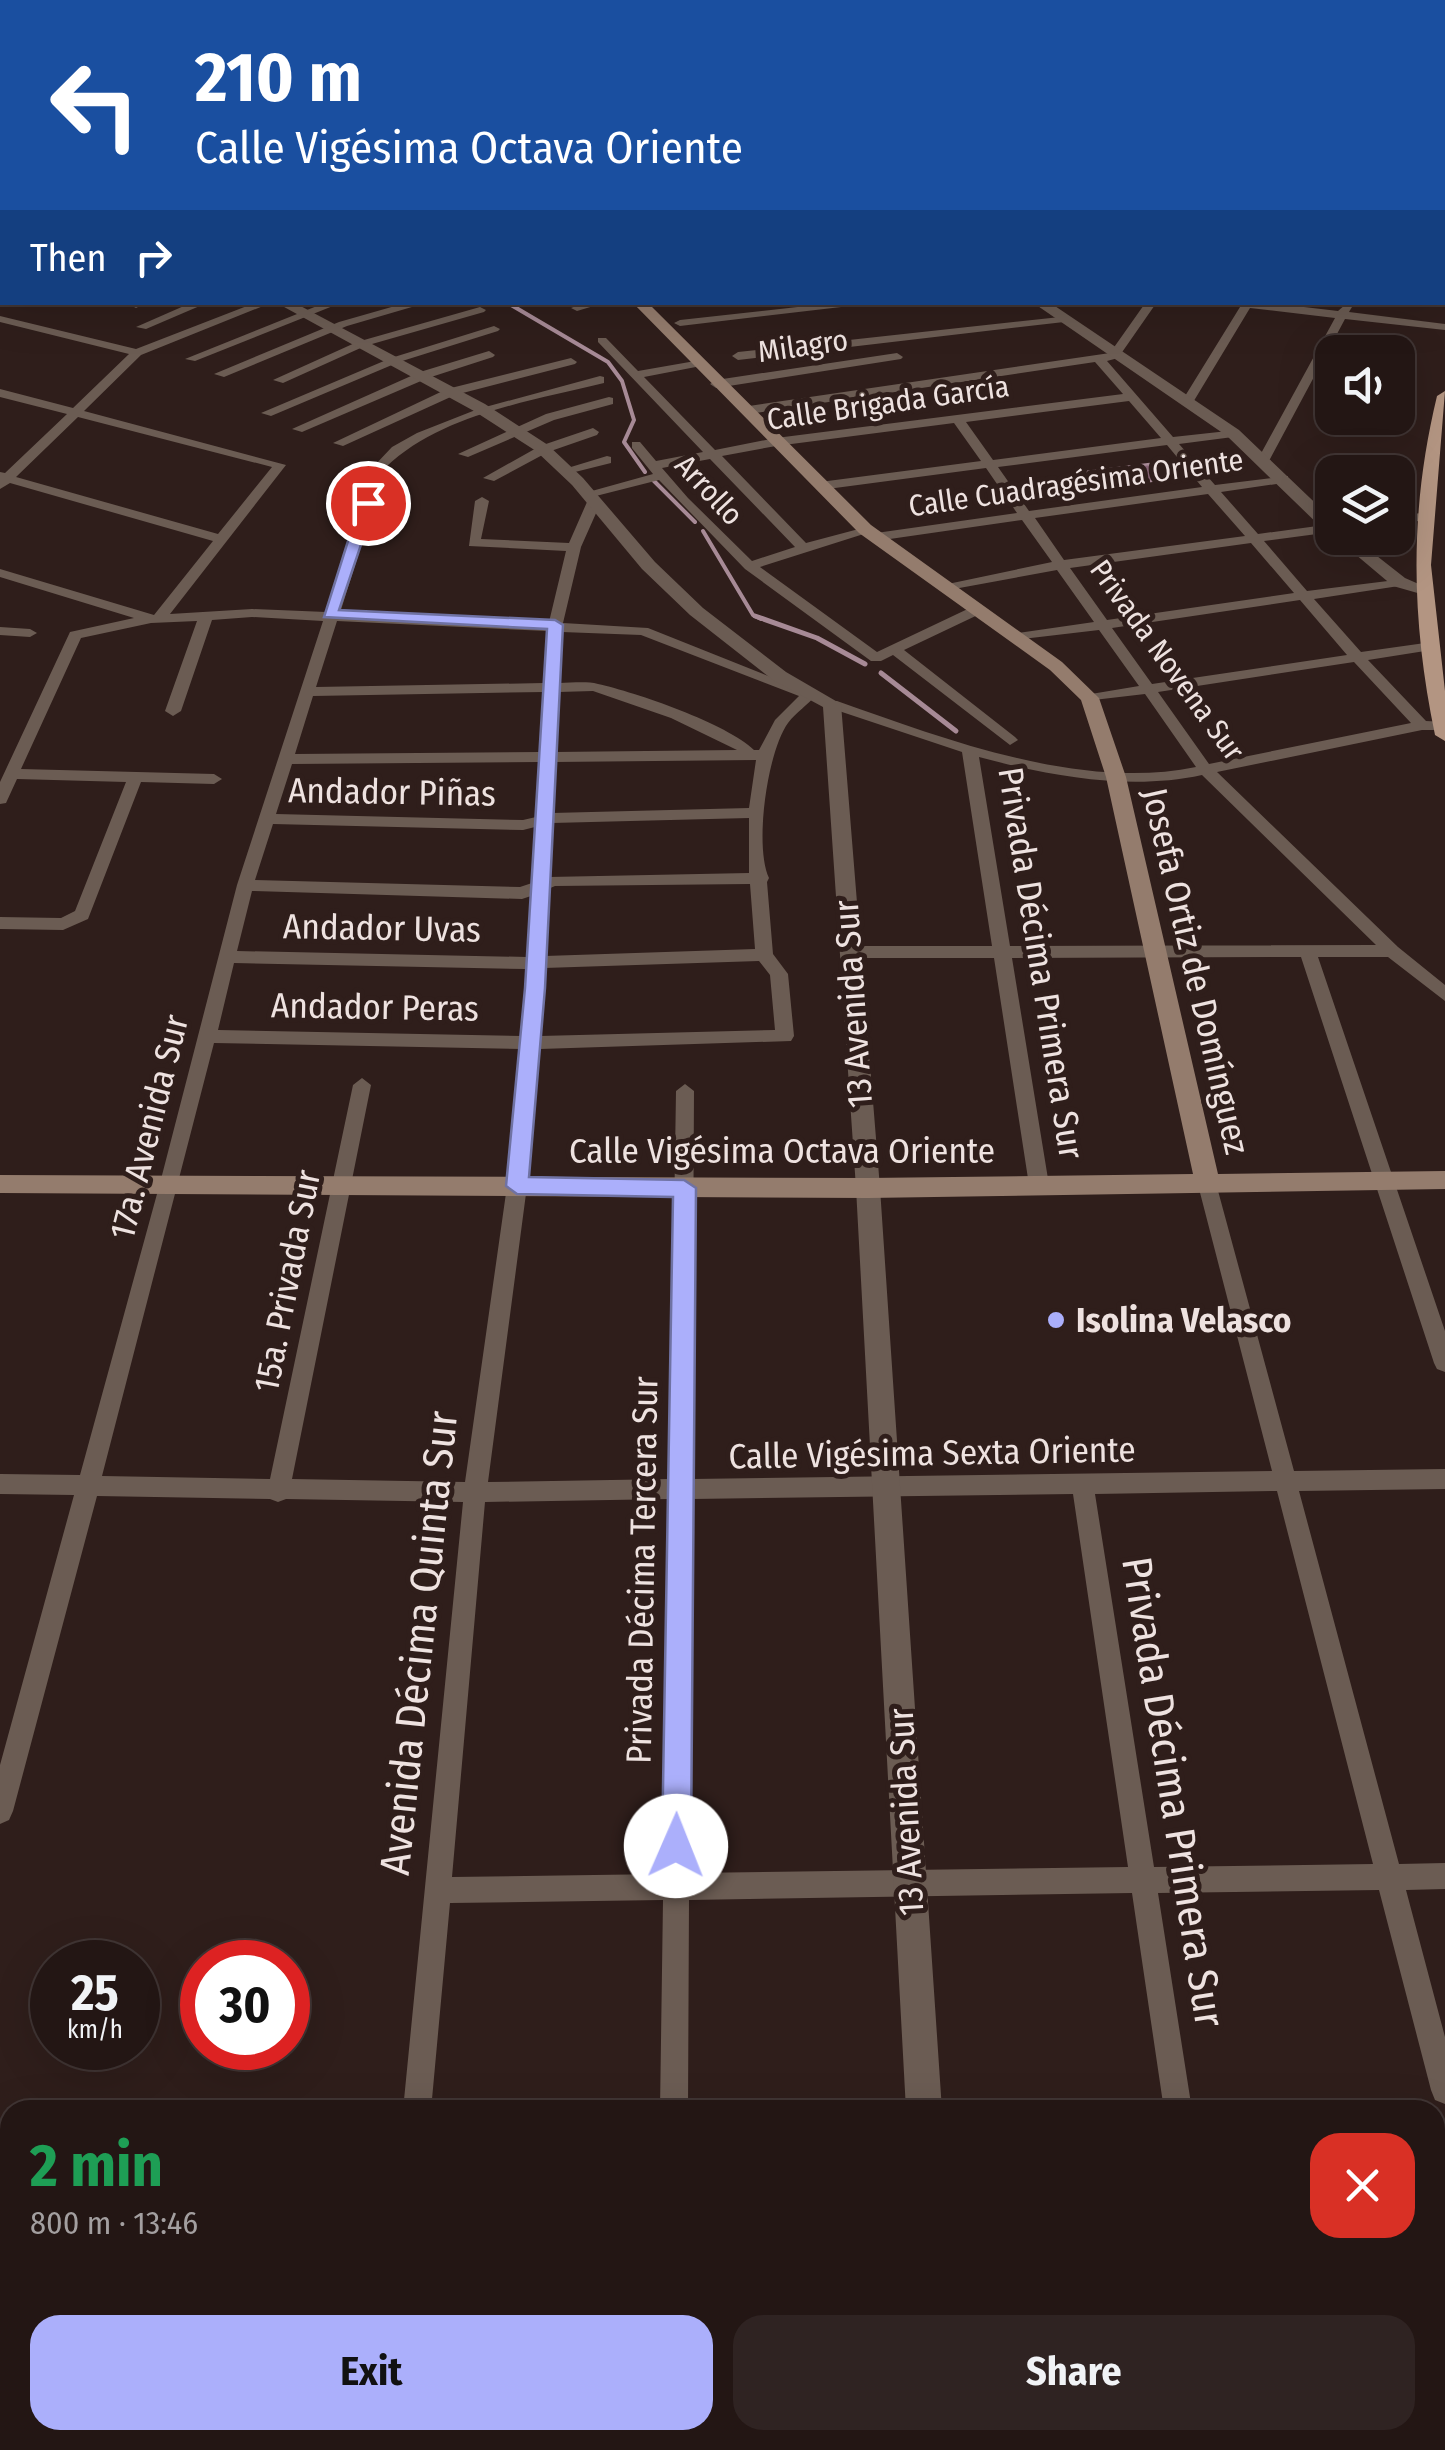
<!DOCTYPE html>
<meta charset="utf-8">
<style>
:root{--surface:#231614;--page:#2f2322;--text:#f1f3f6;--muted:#a39fa0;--line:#403534;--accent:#abaffb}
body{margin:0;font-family:"Fira Sans Condensed",sans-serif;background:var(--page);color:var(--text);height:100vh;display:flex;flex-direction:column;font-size:38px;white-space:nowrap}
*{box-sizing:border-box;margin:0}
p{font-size:32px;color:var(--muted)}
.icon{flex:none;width:55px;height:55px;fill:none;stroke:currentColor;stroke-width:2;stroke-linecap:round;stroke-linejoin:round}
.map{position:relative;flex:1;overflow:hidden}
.side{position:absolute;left:0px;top:2100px;width:1445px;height:350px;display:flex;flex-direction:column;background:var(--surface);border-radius:30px 30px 0 0;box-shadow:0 10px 40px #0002,0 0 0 2px var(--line)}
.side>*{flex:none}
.guide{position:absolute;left:0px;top:0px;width:1445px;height:305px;box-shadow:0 10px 40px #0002,0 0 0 2px var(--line);background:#1a4fa0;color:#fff;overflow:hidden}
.controls{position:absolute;left:1315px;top:335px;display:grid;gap:20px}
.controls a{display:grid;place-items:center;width:100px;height:100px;border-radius:20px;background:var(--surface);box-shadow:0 10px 40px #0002,0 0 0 2px var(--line);font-size:50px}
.speed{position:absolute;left:30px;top:1940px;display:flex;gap:20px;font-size:50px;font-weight:700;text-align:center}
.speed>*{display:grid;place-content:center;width:130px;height:130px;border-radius:50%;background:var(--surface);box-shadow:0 10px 40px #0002,0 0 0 2px var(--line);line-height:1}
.speed small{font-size:25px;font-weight:400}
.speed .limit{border:15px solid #d22;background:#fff;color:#111}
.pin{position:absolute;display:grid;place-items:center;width:85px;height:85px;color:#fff;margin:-42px;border:5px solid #fff;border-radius:50%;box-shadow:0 2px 10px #0007}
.me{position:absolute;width:110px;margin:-55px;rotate:1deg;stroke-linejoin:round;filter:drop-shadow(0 0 8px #0008)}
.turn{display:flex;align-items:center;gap:35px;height:210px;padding:0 30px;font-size:45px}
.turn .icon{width:130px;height:130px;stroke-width:2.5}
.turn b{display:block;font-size:70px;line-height:85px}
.then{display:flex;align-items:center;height:95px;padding:0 30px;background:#0003;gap:20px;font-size:38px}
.round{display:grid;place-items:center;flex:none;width:105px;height:105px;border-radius:30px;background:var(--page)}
.overview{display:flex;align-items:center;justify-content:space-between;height:170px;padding:0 30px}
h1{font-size:60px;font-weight:700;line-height:75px;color:#1e9e55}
.primary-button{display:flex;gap:20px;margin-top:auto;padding:20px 30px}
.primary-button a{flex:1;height:115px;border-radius:30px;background:var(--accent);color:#111;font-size:40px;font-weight:700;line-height:115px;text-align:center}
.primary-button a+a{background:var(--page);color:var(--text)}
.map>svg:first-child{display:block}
.water{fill:#886476;stroke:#a78a96;stroke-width:2.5}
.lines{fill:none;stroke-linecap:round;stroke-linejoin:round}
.stream-far1{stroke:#a78a96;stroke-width:4}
.stream{stroke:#a78a96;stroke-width:5}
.river{fill:#886476;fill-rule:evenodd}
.minor{fill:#6b5c53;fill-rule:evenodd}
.tertiary{fill:#6b5c53;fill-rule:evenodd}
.secondary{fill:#947c6d;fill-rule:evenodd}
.primary{fill:#b39582;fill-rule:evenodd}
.route{fill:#abaffb;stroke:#6f72a3;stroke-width:2.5}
.poi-dot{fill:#abaffb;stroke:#2f1e1b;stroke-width:4}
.labels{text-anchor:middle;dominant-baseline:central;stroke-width:10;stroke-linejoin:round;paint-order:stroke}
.far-street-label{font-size:30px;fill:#eee2e0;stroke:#2f1e1b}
.street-label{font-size:35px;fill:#eee2e0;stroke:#2f1e1b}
.poi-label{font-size:35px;font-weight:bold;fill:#eee2e0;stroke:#2f1e1b;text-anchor:start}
.near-street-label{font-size:42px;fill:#eee2e0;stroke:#2f1e1b}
</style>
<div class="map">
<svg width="1445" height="2450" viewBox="0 0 1445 2450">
<rect width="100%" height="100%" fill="#2f1e1b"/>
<!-- water -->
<path class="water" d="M1149,464l11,16 -64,7 -10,-15z"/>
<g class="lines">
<!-- stream-far1 -->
<g class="stream-far1">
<path d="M506,302l102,60 14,19 12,39 -10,22 21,30"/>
<path d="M654,481l41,41"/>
<path d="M703,531l50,84 8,4"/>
</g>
<!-- stream -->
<g class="stream">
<path d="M755,616l62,22 48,26"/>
<path d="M881,673l75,58"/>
</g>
<!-- river -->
<path class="river" d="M2,228v12l-2,1v-12z"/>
<!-- minor -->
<g class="minor">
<rect x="101" y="0" width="8" height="2"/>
<rect x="152" y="0" width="8" height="2"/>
<path d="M412,0h80l2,2h-78z"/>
<rect x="1288" y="0" width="8" height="2"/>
<rect x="1354" y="0" width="8" height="2"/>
<path d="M1432,0h8l1,2h-8z"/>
<path d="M1445,38v9l-3,1v-9z"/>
<rect x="1442" y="70" width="3" height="6"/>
<path d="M2,108v7l-2,1v-7z"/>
<rect x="0" y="132" width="2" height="6"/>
<rect x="0" y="157" width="2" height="6"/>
<rect x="0" y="184" width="2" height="6"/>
<path d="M1442,192l3,1v6l-3,-1z"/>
<rect x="0" y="212" width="2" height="6"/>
<path d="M132,302h16l-12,6 -6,-3z"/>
<path d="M193,302h16l-63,27 -10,-2z"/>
<path d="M257,302h16l-132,53 -57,56 202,54 -116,149 82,-5 74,3 48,-146 18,-19 25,-14 61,-24 122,-33 4,1v6c-73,18 -162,31 -218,84l-46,146 209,9 17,-71 -97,-5 6,-45 7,-4 7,4 -8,38 88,4 18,-41 7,-4 7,4 -20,45 -18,76 85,5 168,67c-8,10 -20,17 -28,28 -21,29 -34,124 -19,155l-2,4 6,72 15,20 6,62 -3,5 -251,8 -13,137 -39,296 182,-3 6,-388 9,-7 9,7 -2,388 580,-8 -75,-290 3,-5h14l80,295 151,-2v20l-146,2 100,373 46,-1v26l-39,1 39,147v67l-10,-4 -4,-10 -52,-200 -221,3 34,217h-28l-32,-217 -443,7 -1,210h-28l3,-210 -213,3 -19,207h-28l60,-608 -177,-3 -8,3 -8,-3 -173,-3 -84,315 -4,9 -9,4v-59l74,-270 -74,-1v-20l80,1 80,-292 77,-298 86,-264 -71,-4 -40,3 -31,91 -8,5 -8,-5 32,-90 -46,2 -70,15 -60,131 193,5 8,5 -8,5 -73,-2 -53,137 -25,11 -63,-1v-12l61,1 14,-7 51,-129 -109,-3 -11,24 -6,1v-22l70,-150 64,-14 -134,-41v-8l154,46 59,-74 -203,-58 -10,6v-17l5,1 62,-59 -67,-17v-8l73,19 56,-54 -129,-32v-6l136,33zM78,417l194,50 -54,67 -202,-57zM337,621l210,10 -3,52 -228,4zM562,632l79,3 158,61 -24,24 -16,30h-5c-26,-26 -119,-58 -156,-66 -12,-3 -26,-1 -39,-1zM593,691l78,27 66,32 -182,2 4,-60zM544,692l-4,60 -245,2 18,-58zM756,760l-7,48 -197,5 3,-51zM539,762l-3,55 -13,3 -247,-6 16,-50zM749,818v55l-200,4 3,-54zM273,824l250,6 12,-3 -3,56 -12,4 -265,-7zM750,884l5,65 -210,7 3,-67 7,-3zM252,891l270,8 9,-3 -4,61 -290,-6zM759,961l11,14 5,55 -235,6 4,-68zM234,963l292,6 -4,67 -304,-6zM214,1043l307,6 -14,137 -42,296 -173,-3 79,-394 -9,-7 -9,7 -83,394 -168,-3zM1277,1491l96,373 -219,3 -59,-373zM1073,1494l55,373 -438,6 2,-374zM669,1499l-6,375 -211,3 33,-375z"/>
<path d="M327,302h16l-148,59 -10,-2z"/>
<path d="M409,302h20l-82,24 -123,51 -10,-3 125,-52z"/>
<path d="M586,302h21l-30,9 -6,-3z"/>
<path d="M664,302l-6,4 -6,-3 1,-1z"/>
<path d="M842,302h42l-204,24 -6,-3 6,-3z"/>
<path d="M1146,302h11l-39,56 -11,3 66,76 64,-7v6l-4,1 -54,7 36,41 73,-9v6l-5,1 -62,9 37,42 74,-10v8l-68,9 43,50 97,-12 2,3 -7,4 -85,13 47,53 64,-9 7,4 -7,4 -57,9 58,61 19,1v8h-23l-205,42 181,175 47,38v16l-57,-44h-70l127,374v41l-8,-3 -3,-6 -133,-406 -289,1 37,227 -10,8 -10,-8 -35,-227h-145l-9,-6 9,-6h143l-30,-194 -135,-45v-6h10c108,38 243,90 359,66l-51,-73 -60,7v-6l54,-9 -40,-56 -86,10v-6l5,-1 76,-11 -37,-52 -114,21v-6l109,-23 -30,-42 -146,21 -7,-4 7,-4 141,-20 -31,-45 -166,22 -6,-4 6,-4 161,-21 -27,-38 -178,23 -54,10 84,87 64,-17v6l-110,35 117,85 97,-46h10v6l-80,38 111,87 3,3 -8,5 -117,-90 -12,6h-10l-126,-92 -86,-89 -71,18 -7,-4 72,-20 -21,-26v-6h8l16,19 47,-9 -105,-110v-4h8l32,33 63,-11v6l-57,11 71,73 61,-12 347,-44 -28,-32 -346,52 -6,-4 6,-4 361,-53zM1129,401l32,37 -168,22 -27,-38zM1167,445l35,42 -173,24 -31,-44zM710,459l85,88 -43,14 -64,-63 -26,-30zM1208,494l37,42 -181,24 -29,-42zM1251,543l43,50 -187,27 -37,-52zM1300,600l47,55 -195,29 -40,-56zM1354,662l57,61 -202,41 -51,-72zM979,757c71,19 150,34 223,18l174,170 -366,1z"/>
<path d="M1224,302h38l76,9 8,-7 6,3 -3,5 96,12v6l-100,-11 -75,140 -6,4 -6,-4 77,-141 -85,-10 -58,96h-8l-2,-3 58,-94z"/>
<path d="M480,307l6,3 -2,2 -119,34 -82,37 -10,-3 84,-38z"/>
<path d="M1060,317l4,1v4l-326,38 -6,-4 6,-4z"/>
<path d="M494,326l6,3 -2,2 -99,31 -128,54 -10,-3 130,-55z"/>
<path d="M489,351l6,4 -2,2 -65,21 -126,54 -10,-3 128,-57z"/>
<path d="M897,353l6,4 -2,2 -185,29 -6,-4 6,-4z"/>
<path d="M571,358l6,4 -2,2 -120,31 -112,51 -10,-3 114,-54z"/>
<path d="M609,397l4,1v6l-59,16 -86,37 -10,-3 88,-40z"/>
<path d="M593,428l6,4 -2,3 -49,17 -54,29 -11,-3 57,-32z"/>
<path d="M607,456l4,1v6l-44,11 -6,-4z"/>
<path d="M1421,513l5,1v6l-28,4v-8z"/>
<path d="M0,627l30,2 7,4 -7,4 -30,-2z"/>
<rect x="372" y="2440" width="32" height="10"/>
<rect x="655" y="2440" width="32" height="10"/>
<path d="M1207,2440h32l2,10h-32z"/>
</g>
<!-- tertiary -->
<g class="tertiary">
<path d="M943,0h27l1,2h-26z"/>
<rect x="1442" y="29" width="3" height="6"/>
<rect x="0" y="99" width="2" height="6"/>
<path d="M1445,125v11l-3,-1z"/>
<path d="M275,302h18l192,102 63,41 35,33 72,84 48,46 83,64 55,32 39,484 62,922h-36l-50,-922 -33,-481 -50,-27 -83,-65 -48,-46 -70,-84 -36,-34 -62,-40z"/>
<path d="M1032,302h17l190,128 93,89v14l-6,-1 -99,-96z"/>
<path d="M1336,538h18l51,40 25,11 -9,5 -28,-8z"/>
<path d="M925,2440h40l1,10h-40z"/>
</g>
<!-- secondary -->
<g class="secondary">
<path d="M218,0h17l1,2h-16z"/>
<path d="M632,302h15l224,223 191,137 37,36 27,79 92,397 227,-3v18l-577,9 -868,-5v-18l868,3 325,-4 -87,-397 -25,-77 -31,-30 -191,-137z"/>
</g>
<!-- primary -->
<path class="primary" d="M1445,391l-14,174 14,126v50l-10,-6c-24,-116 -26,-223 2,-339z"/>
</g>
<!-- route -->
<path class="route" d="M368,498l7,5 -36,107 216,10 8,5 -18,363 -16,189 155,3 12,8 -5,658 -4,10 -11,5 -10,-5 -4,-10 11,-649 -156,-3 -11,-8 19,-198 22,-359 -223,-12 36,-114z"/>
<!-- markers -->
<circle class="poi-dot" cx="1056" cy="1320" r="10"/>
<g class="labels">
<!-- far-street labels -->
<g class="far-street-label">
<text transform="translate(803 346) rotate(-8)">Milagro</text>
<text transform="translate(888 403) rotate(-8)">Calle Brigada García</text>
<text transform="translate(1076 483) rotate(-8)">Calle Cuadragésima Oriente</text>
<text transform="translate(709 490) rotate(47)">Arrollo</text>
<text transform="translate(1167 660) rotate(54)">Privada Novena Sur</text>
</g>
<!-- street labels -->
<g class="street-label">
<text transform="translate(392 792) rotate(1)">Andador Piñas</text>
<text transform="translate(382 928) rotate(1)">Andador Uvas</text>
<text transform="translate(1041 963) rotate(81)">Privada Décima Primera Sur</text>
<text transform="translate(1196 971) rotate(77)">Josefa Ortiz de Domínguez</text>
<text transform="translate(853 1004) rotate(-94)">13 Avenida Sur</text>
<text transform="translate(375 1007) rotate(1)">Andador Peras</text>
<text transform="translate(149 1127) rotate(-76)">17a. Avenida Sur</text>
<text x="782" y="1151">Calle Vigésima Octava Oriente</text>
<text transform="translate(287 1281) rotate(-79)">15a. Privada Sur</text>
<text transform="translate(932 1453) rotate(-1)">Calle Vigésima Sexta Oriente</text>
<text transform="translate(642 1570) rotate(-89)">Privada Décima Tercera Sur</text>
<text transform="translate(906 1812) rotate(-93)">13 Avenida Sur</text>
</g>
<!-- poi labels -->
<g class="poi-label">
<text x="1076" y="1320">Isolina Velasco</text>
</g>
<!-- near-street labels -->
<g class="near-street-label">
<text transform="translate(419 1643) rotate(-84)">Avenida Décima Quinta Sur</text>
<text transform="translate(1173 1792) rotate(81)">Privada Décima Primera Sur</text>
</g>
</g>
</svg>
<div class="controls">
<a><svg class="icon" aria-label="sound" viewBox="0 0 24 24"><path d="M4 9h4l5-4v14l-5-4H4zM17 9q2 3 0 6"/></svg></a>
<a><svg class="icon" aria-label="layers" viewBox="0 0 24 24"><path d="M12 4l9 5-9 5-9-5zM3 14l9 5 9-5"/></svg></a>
</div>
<div class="speed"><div>25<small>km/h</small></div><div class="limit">30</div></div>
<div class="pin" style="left:368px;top:503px;background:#d93025"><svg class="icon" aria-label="arrive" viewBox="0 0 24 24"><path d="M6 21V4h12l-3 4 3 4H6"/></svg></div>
<svg class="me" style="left:676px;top:1846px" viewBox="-20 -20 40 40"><circle r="19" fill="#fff"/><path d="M0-13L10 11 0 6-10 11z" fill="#abaffb"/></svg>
<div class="guide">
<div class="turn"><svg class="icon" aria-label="left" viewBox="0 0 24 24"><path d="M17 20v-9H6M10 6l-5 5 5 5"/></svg><div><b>210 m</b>Calle Vigésima Octava Oriente</div></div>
<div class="then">Then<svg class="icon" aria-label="right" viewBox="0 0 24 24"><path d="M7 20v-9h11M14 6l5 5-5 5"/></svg></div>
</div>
<section class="side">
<div class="overview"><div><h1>2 min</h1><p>800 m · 13:46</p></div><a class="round" style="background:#d93025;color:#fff"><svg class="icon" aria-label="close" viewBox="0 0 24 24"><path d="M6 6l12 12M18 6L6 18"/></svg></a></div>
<div class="primary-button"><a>Exit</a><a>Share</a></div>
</section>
</div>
